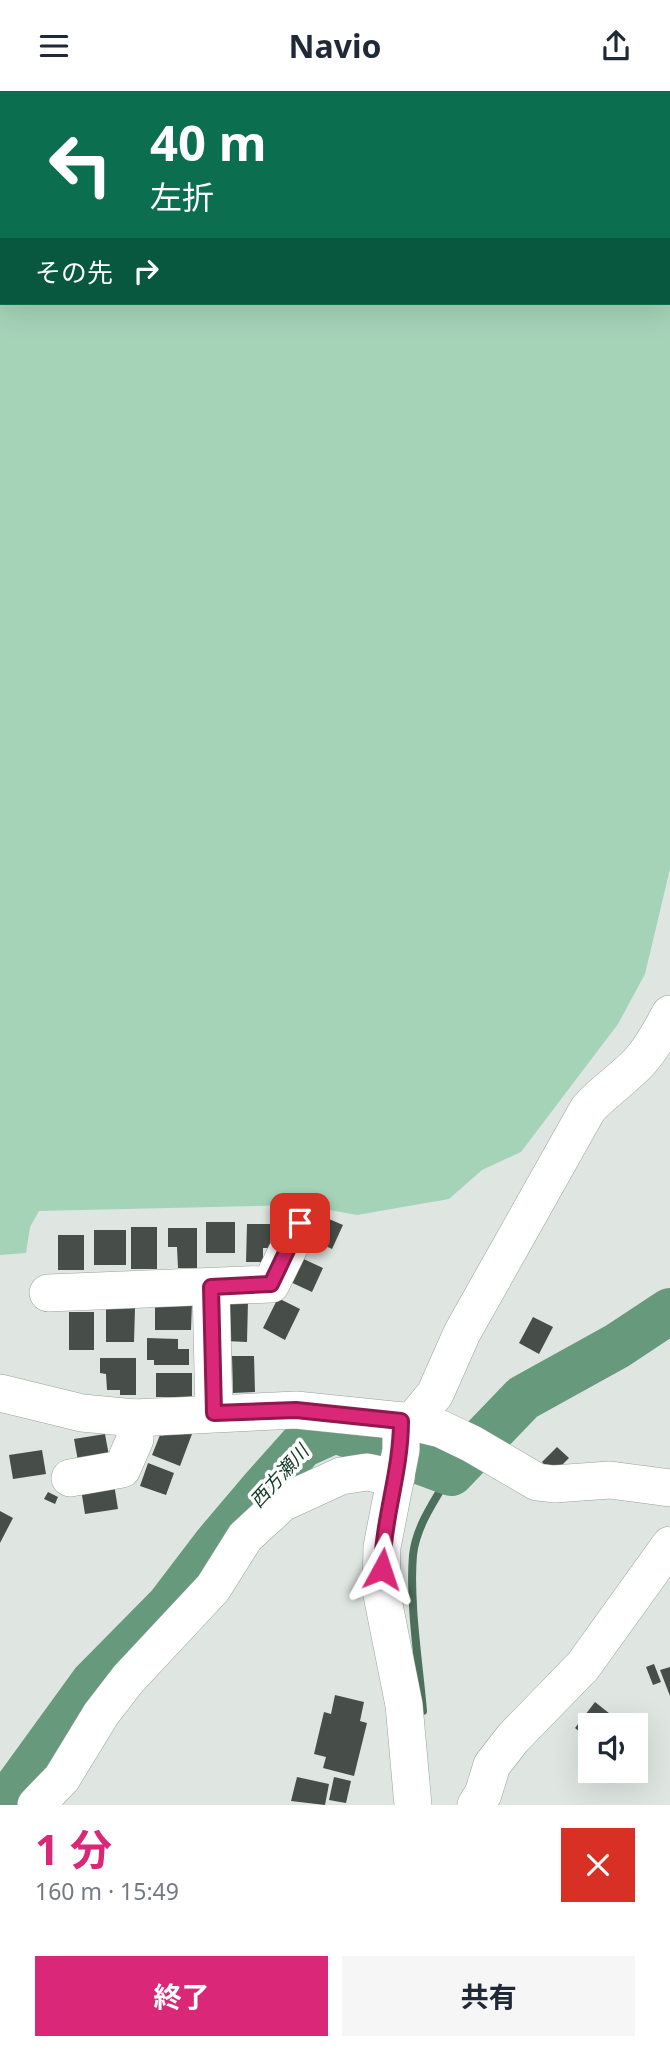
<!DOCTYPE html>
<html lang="ja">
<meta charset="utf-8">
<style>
:root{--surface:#fff;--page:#f6f6f7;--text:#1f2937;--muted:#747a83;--accent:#db2777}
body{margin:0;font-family:"Noto Sans","Noto Sans JP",sans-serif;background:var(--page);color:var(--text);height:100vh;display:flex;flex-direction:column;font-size:26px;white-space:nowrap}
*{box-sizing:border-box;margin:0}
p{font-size:23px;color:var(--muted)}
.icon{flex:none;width:38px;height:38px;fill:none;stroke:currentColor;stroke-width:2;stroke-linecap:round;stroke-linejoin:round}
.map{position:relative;height:1714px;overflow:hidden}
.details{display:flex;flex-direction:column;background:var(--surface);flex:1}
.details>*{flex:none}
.banner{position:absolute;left:0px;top:0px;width:670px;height:214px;box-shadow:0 7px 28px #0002;background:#0b6e4f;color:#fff;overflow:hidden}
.fabs{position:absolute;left:578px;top:1622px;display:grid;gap:14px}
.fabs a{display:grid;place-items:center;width:70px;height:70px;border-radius:0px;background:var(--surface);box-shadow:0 7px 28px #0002;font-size:35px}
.pin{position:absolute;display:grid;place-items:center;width:60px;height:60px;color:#fff;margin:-30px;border-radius:14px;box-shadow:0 4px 10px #0006}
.me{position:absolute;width:77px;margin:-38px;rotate:5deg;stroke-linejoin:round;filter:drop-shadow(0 0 5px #0008)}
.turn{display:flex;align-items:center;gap:24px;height:147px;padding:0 35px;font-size:32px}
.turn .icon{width:91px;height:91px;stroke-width:2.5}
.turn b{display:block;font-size:49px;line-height:60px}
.then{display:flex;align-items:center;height:66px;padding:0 35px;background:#0003;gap:14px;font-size:26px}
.round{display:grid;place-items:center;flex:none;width:74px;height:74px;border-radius:0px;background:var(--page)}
.headline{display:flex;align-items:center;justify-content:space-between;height:119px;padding:0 35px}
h1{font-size:42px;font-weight:700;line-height:52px;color:var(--accent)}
.cta{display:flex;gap:14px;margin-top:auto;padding:14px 35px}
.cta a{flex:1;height:80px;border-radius:0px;background:var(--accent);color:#fff;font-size:28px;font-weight:700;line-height:80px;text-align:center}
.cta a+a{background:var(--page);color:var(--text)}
header{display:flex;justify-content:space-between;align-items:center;height:91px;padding:0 35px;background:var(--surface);font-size:32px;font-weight:700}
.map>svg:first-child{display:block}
.green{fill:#a5d3b8}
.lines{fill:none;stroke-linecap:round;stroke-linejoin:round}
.stream{stroke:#4c705b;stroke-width:8}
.river{stroke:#67997c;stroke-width:46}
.building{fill:#474d49}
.minor-casing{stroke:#99a19c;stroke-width:38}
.minor{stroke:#fff;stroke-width:37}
.route-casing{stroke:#8e194d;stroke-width:18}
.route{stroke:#db2777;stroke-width:12}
.labels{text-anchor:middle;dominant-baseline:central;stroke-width:7;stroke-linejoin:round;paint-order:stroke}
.water-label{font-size:19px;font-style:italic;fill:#103a25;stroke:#fff}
</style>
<header><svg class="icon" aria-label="menu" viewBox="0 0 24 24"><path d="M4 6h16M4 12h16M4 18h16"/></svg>Navio<svg class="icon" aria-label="share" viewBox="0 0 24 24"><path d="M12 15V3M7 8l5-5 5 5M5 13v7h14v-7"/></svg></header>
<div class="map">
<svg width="670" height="1714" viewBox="0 0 670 1714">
<rect width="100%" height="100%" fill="#dfe6e1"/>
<!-- green -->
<path class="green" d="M0,0h618l-616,2v210h666l1,-20 1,3v583l-25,105 -27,50 -97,128 -39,18 -33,29 -92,16 -55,-10 -263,6 -9,16 -4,26 -26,2z"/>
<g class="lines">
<!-- stream -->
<path class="stream" d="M423,1620c-4,-47 -14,-109 -10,-156 3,-29 23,-57 38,-82"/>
<!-- river -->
<path class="river" d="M0,1712l14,-11 79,-109 76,-77 48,-63 44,-52 41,-46 33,-15 116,43 72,-75 94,-52 53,-35"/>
</g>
<!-- building -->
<g class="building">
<path d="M322,1125l21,9 -11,24 -21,-10z"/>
<rect x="206" y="1131" width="29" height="31"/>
<path d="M247,1133h23v24h-7v14h-17z"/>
<rect x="131" y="1136" width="26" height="42"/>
<path d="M168,1137h29v40h-19l-1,-21h-9z"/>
<rect x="94" y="1139" width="32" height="35"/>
<rect x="58" y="1144" width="26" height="35"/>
<path d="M297,1165l26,12 -11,24 -26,-12z"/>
<path d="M278,1207l22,11 -15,31 -22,-12z"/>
<path d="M226,1209l22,1 -1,41 -22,-1z"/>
<path d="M155,1211h37l-1,28h-36z"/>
<path d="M106,1217h29l-1,34h-28z"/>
<rect x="69" y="1221" width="25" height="38"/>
<path d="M533,1226l20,10 -14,27 -20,-11z"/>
<path d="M147,1247l31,1v10h11v16h-35v-5h-7z"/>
<path d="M232,1265h22l1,36 -22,1z"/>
<path d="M100,1267h36v37h-16v-5h-13l-1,-16 -6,-1z"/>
<rect x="156" y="1282" width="36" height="24"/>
<path d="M166,1338h12l14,5 -12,32 -28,-11 8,-20 3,1z"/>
<path d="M105,1343l4,22 -31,5 -4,-22z"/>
<path d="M557,1356l12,11 -16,16 -11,-12z"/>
<path d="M42,1359l4,24 -33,5 -4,-24z"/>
<path d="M148,1372l26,10 -8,22 -26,-9z"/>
<path d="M114,1393l4,25 -33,5 -4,-25z"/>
<path d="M48,1401l10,5 -3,7 -11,-5z"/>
<path d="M0,1420l13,7 -13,25z"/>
<path d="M654,1573l7,18 -8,3 -7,-18z"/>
<path d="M670,1576v29l-10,-26z"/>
<path d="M335,1604l29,7 -4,19 7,2 -13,53 -31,-8 3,-11 -12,-3 10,-42 7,2z"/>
<path d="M595,1611l29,23h-34v15l-15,-12z"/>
<path d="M297,1686l32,7 -4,21 -34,-4z"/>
<path d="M334,1686l17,4 -5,22 -17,-3z"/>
</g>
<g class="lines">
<defs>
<g id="minor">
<path d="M647,2v-2"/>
<path d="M668,146l2,3"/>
<path d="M211,1196l3,126"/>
<path d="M48,1202l223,-9 30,-61"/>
<path d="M0,1302l82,20 53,5 161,-8 116,12 29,7 31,15 65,38 17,2 56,-4 60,8"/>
<path d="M401,1330v29l-19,97 -1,43 23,115 9,100"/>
<path d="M412,1331l23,-28 27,-61 126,-224c16,-18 37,-31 53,-49 12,-14 20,-29 29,-46"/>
<path d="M70,1387l52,-9 13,-30v-21"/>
<path d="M36,1714l26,-27 39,-64 27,-35 85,-91 32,-51 37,-34 59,-27 26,-4 29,6"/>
<path d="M476,1714l7,-11 9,-29 21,-27 70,-72 87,-121"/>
</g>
</defs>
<!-- minor casing -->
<use href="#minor" class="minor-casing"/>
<!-- minor -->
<use href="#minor" class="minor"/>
</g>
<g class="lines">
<defs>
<path id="route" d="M300,1132l-29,61 -60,3 3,126 82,-3 105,11c0,51 -18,97 -19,148"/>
</defs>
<!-- route casing -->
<use href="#route" class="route-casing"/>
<!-- route -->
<use href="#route" class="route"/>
</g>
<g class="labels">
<!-- water labels -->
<g class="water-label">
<text transform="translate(279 1385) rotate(-48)">西方瀬川</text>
</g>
</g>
</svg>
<div class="fabs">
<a><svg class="icon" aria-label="sound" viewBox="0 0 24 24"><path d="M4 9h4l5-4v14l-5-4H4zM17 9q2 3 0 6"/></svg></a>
</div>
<div class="pin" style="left:300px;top:1132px;background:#d93025"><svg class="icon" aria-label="arrive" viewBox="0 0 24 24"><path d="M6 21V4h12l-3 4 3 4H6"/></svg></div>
<svg class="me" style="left:382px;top:1478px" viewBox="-20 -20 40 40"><path d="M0-17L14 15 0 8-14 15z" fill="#db2777" stroke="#fff" stroke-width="4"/></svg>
<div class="banner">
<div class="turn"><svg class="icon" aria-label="left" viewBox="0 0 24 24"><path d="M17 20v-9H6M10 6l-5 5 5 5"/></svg><div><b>40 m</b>左折</div></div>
<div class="then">その先<svg class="icon" aria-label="right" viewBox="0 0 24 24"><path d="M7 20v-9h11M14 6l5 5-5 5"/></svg></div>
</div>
</div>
<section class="details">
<div class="headline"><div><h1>1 分</h1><p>160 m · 15:49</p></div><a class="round" style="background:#d93025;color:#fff"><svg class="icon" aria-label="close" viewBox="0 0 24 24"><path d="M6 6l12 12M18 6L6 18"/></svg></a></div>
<div class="cta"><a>終了</a><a>共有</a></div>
</section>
